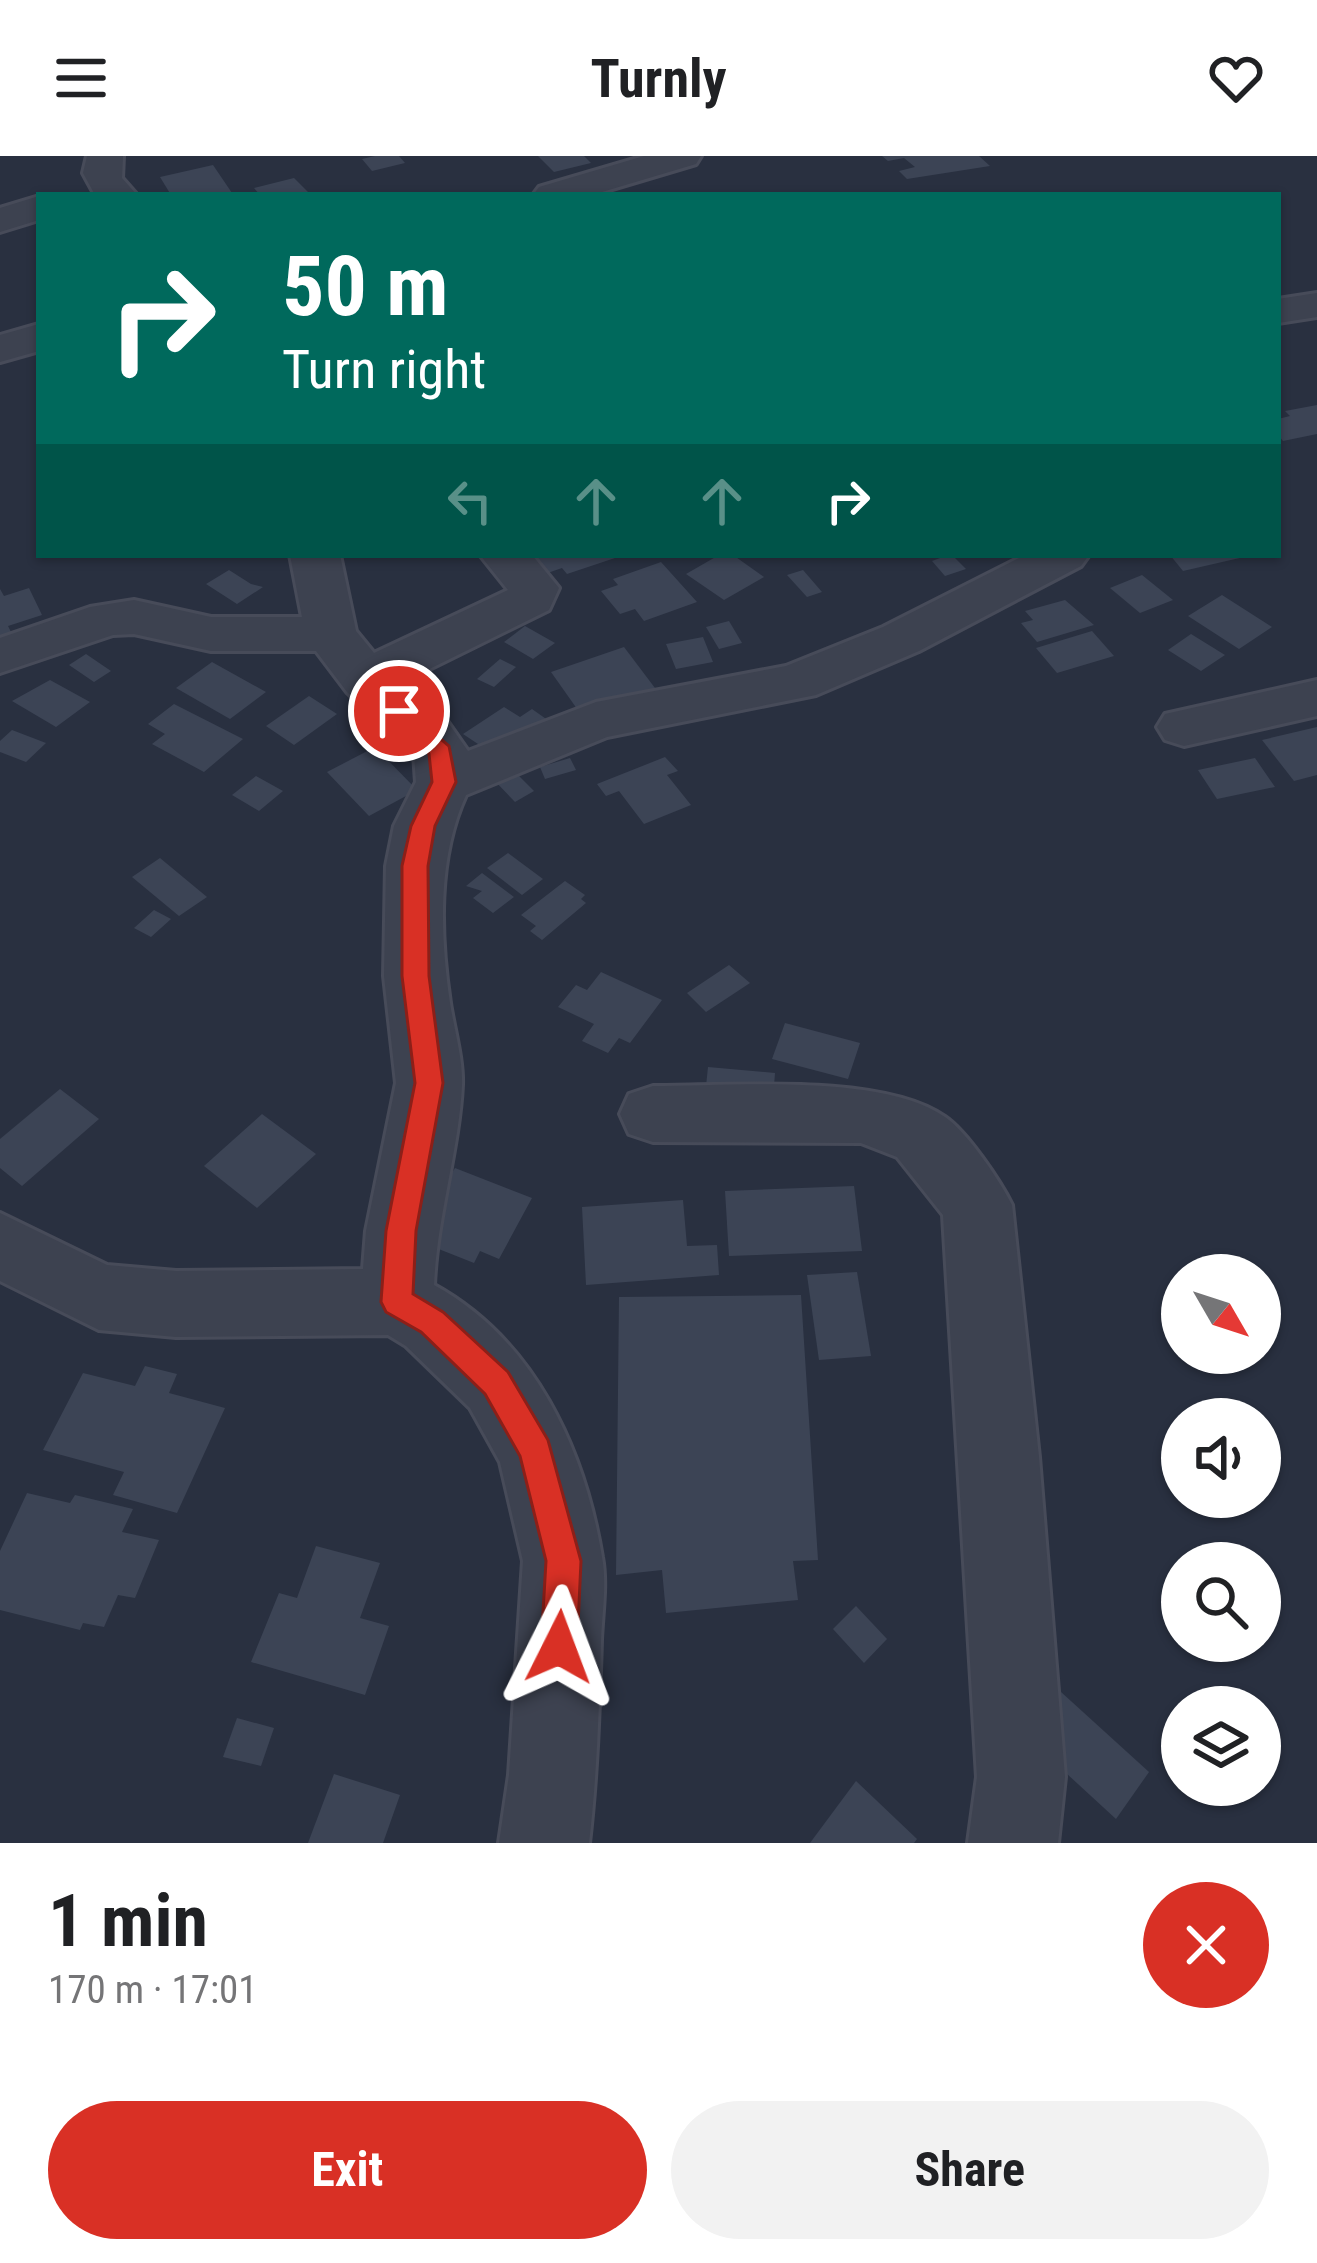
<!DOCTYPE html>
<meta charset="utf-8">
<style>
:root{--surface:#fff;--page:#f2f2f2;--text:#202124;--muted:#757577;--accent:#d93025}
body{margin:0;font-family:"Roboto Condensed",sans-serif;background:var(--page);color:var(--text);height:100vh;display:flex;flex-direction:column;font-size:45px;white-space:nowrap}
*{box-sizing:border-box;margin:0}
p{font-size:39px;color:var(--muted)}
.icon{flex:none;width:66px;height:66px;fill:none;stroke:currentColor;stroke-width:2;stroke-linecap:round;stroke-linejoin:round}
.map{position:relative;height:1687px;overflow:hidden}
.side{display:flex;flex-direction:column;background:var(--surface);flex:1}
.side>*{flex:none}
.top-card{position:absolute;left:36px;top:36px;width:1245px;height:366px;border-radius:0px;box-shadow:0 3px 9px #0004;background:#00695c;color:#fff;overflow:hidden}
.needle{width:78px;rotate:129deg}
.buttons{position:absolute;left:1161px;top:1098px;display:grid;gap:24px}
.buttons a{display:grid;place-items:center;width:120px;height:120px;border-radius:50%;background:var(--surface);box-shadow:0 3px 9px #0004;font-size:60px}
.pin{position:absolute;display:grid;place-items:center;width:102px;height:102px;color:#fff;margin:-51px;border:6px solid #fff;border-radius:50%;box-shadow:0 3px 12px #0007}
.me{position:absolute;width:132px;margin:-66px;rotate:3deg;stroke-linejoin:round;filter:drop-shadow(0 0 9px #0008)}
.turn{display:flex;align-items:center;gap:42px;height:252px;padding:0 48px;font-size:54px}
.turn .icon{width:156px;height:156px;stroke-width:2.5}
.turn b{display:block;font-size:84px;line-height:102px}
.lanes{display:flex;align-items:center;height:114px;padding:0 48px;background:#0003;justify-content:center;gap:60px;direction:ltr}
.lanes .off{opacity:.35}
.round{display:grid;place-items:center;flex:none;width:126px;height:126px;border-radius:63px;background:var(--page)}
.headline{display:flex;align-items:center;justify-content:space-between;height:204px;padding:0 48px}
h1{font-size:72px;font-weight:700;line-height:90px}
.action{display:flex;gap:24px;margin-top:auto;padding:24px 48px}
.action a{flex:1;height:138px;border-radius:72px;background:var(--accent);color:#fff;font-size:48px;font-weight:700;line-height:138px;text-align:center}
.action a+a{background:var(--page);color:var(--text)}
header{display:flex;justify-content:space-between;align-items:center;height:156px;padding:0 48px;background:var(--surface);font-size:54px;font-weight:700}
.map>svg:first-child{display:block}
.building{fill:#3c4455}
.lines{fill:none;stroke-linecap:round;stroke-linejoin:round}
.minor-casing{stroke:#474b59;stroke-width:6}
.minor{fill:#3d4250;fill-rule:evenodd}
.route{fill:#d93025;stroke:#8d1f18;stroke-width:3}
</style>
<header><svg class="icon" aria-label="menu" viewBox="0 0 24 24"><path d="M4 6h16M4 12h16M4 18h16"/></svg>Turnly<svg class="icon" aria-label="heart" viewBox="0 0 24 24"><path d="M12 20l-8-8c-3-5 5-10 8-4 3-6 11-1 8 4z"/></svg></header>
<div class="map">
<svg width="1317" height="1687" viewBox="0 0 1317 1687">
<rect width="100%" height="100%" fill="#293040"/>
<!-- building -->
<g class="building">
<path d="M375,0h24l6,7 -33,8 -10,-12z"/>
<path d="M538,0h46l7,7 -37,9z"/>
<path d="M882,0h97l11,10 -83,13 -8,-8 16,-4 -11,-9 -16,3z"/>
<path d="M213,9l19,28 -61,2 -11,-18z"/>
<path d="M294,22l14,14 -48,3 -6,-7z"/>
<path d="M1317,249v29l-34,7 -5,-6v-16l12,-3 -5,-5z"/>
<path d="M534,399h86l1,1 -54,18 -5,-6 -26,9 -14,-18z"/>
<path d="M719,399h14l31,22 -40,23 -38,-26z"/>
<path d="M948,399h4l14,14 -21,7 -13,-15z"/>
<path d="M1170,399h74v2l-61,14z"/>
<path d="M661,406l36,40 -53,19 -9,-12 -15,5 -19,-23 17,-6 -5,-6z"/>
<path d="M229,414l22,14 12,3 -26,17 -31,-20z"/>
<path d="M803,414l19,22 -15,5 -20,-22z"/>
<path d="M1142,419l31,25 -33,13 -30,-25z"/>
<path d="M29,432l13,27 -34,11 5,10 -13,4v-51l4,7z"/>
<path d="M1222,439l50,32 -33,22 -51,-33z"/>
<path d="M1065,444l29,25 -57,17 -16,-19 12,-3 -8,-9z"/>
<path d="M729,465l13,22 -23,6 -13,-22z"/>
<path d="M525,470l30,17 -22,16 -29,-17z"/>
<path d="M1092,475l22,25 -57,17 -21,-25z"/>
<path d="M1191,478l34,21 -24,16 -33,-21z"/>
<path d="M703,481l10,25 -37,7 -10,-25z"/>
<path d="M624,491l37,49 -74,27 -36,-51z"/>
<path d="M86,498l25,17 -17,11 -25,-17z"/>
<path d="M500,503l16,8 -22,20 -17,-8z"/>
<path d="M212,506l54,30 -36,27 -54,-31z"/>
<path d="M50,524l40,22 -34,25 -44,-26z"/>
<path d="M309,540l28,18 -43,31 -28,-19z"/>
<path d="M174,548l69,35 -39,33 -52,-28 13,-10 -17,-10z"/>
<path d="M504,551l16,10 12,-8 17,12 -43,30 -16,-11 -9,6 -18,-12z"/>
<path d="M1317,571v48l-23,6 -32,-41z"/>
<path d="M12,574l34,13 -20,19 -26,-10v-11z"/>
<path d="M375,591l42,43 -48,26 -42,-44z"/>
<path d="M665,601l13,14 -11,4 24,30 -47,19 -25,-33 -13,5 -9,-12z"/>
<path d="M570,602l6,12 -31,9 -5,-12z"/>
<path d="M1255,602l20,29 -58,12 -19,-29z"/>
<path d="M512,613l22,22 -19,11 -22,-23z"/>
<path d="M256,620l27,15 -24,20 -27,-16z"/>
<path d="M508,697l35,26 -21,16 -35,-27z"/>
<path d="M160,702l47,39 -28,19 -47,-39z"/>
<path d="M482,717l32,24 -21,16 -20,-15 9,-7 -16,-5z"/>
<path d="M565,725l20,14 -4,4 5,4 -44,37 -12,-9 6,-5 -15,-11z"/>
<path d="M154,754l17,9 -20,18 -17,-9z"/>
<path d="M729,809l21,18 -44,29 -19,-19z"/>
<path d="M601,816l61,28 -32,43 -11,-5 -11,15 -26,-12 12,-17 -36,-17 18,-22 11,5z"/>
<path d="M785,867l75,20 -12,36 -76,-20z"/>
<path d="M708,911l67,6 -3,39 -68,-6z"/>
<path d="M60,933l39,30 -77,67 -22,-18v-29z"/>
<path d="M262,958l54,40 -59,54 -53,-42z"/>
<path d="M455,1012l77,30 -33,61 -19,-8 -6,12 -48,-19 -2,-22z"/>
<path d="M854,1030l8,65 -133,5 -4,-65z"/>
<path d="M683,1044l4,46 30,-1 2,30 -133,10 -4,-78z"/>
<path d="M857,1116l14,84 -52,4 -12,-85z"/>
<path d="M801,1139l17,265 -25,1 5,39 -132,13 -4,-43 -46,5 3,-278z"/>
<path d="M145,1210l32,8 -8,19 56,15 -48,105 -64,-18 11,-23 -81,-22 40,-77 52,13z"/>
<path d="M27,1337l43,10 5,-8 58,14 -11,23 37,8 -24,58 -17,-3 -14,32 -21,-4 -3,7 -80,-20v-59z"/>
<path d="M316,1390l64,17 -20,55 29,8 -24,69 -114,-33 28,-69 18,5z"/>
<path d="M856,1450l31,33 -23,24 -31,-34z"/>
<path d="M1050,1526l99,90 -33,47 -100,-92z"/>
<path d="M237,1562l37,10 -13,38 -38,-9z"/>
<path d="M334,1618l66,21 -17,48h-75z"/>
<path d="M856,1625l61,58 -3,4h-104z"/>
</g>
<g class="lines">
<defs>
<g id="minor">
<path d="M87,0h36l-1,22 15,17h-42l-12,-22z"/>
<path d="M644,0h57l-5,8 -104,31h-59l6,-8z"/>
<path d="M39,40v24l-39,12v-24z"/>
<path d="M1317,137v24l-39,6v-24z"/>
<path d="M39,168v27l-39,11v-27z"/>
<path d="M290,399h50l16,76 18,22 134,-63 -28,-35h52l27,33 -10,22 -146,72 44,39 21,30 128,-49 190,-36 97,-39 142,-72h64l-8,11 -162,85 -103,44 -209,42 -141,58c-29,63 -26,140 -16,208 4,26 13,56 12,82 -3,64 -25,131 -28,200 100,55 150,163 168,272 5,26 0,57 -1,83 -2,68 -4,135 -12,203h-90l10,-68 14,-214 -23,-99 -30,-54 -64,-62 -18,-11 -212,2 -77,-7 -99,-49v-68l107,52 69,6 187,-2 3,-38 30,-148 -12,-107 2,-110 8,-40 22,-44 -2,-28 -67,-62 -31,-41h-105l-77,-17 -21,1 -113,38v-35l90,-31 44,-7 77,17h91z"/>
<path d="M1317,524v36l-133,30 -19,-6 -8,-13 8,-13z"/>
<path d="M653,930c77,0 230,-13 292,31 22,15 55,64 67,88l27,252 26,320 -7,66h-90l9,-66 -34,-562 -46,-58 -36,-14 -208,-1 -24,-8 -9,-20 9,-20z"/>
</g>
</defs>
<!-- minor casing -->
<use href="#minor" class="minor-casing"/>
<!-- minor -->
<use href="#minor" class="minor"/>
</g>
<!-- route -->
<path class="route" d="M399,547l50,43 7,36 -21,44 -7,40 1,110 14,107 -27,148 -3,63 30,18 65,60 40,68 33,121 -4,86 -5,12 -13,6 -13,-6 -5,-12 5,-86 -26,-105 -35,-62 -64,-62 -35,-20 -5,-10 5,-71 29,-148 -13,-107v-110l9,-40 21,-44 -3,-28 -41,-43z"/>
</svg>
<div class="buttons">
<a><svg class="needle" viewBox="-14 -14 28 28"><path d="M0-13l5 13h-10z" fill="#e53935"/><path d="M0 13l5-13h-10z" fill="#757577"/></svg></a>
<a><svg class="icon" aria-label="sound" viewBox="0 0 24 24"><path d="M4 9h4l5-4v14l-5-4H4zM17 9q2 3 0 6"/></svg></a>
<a><svg class="icon" aria-label="search" viewBox="0 0 24 24"><circle cx="10" cy="10" r="6"/><path d="M15 15l6 6"/></svg></a>
<a><svg class="icon" aria-label="layers" viewBox="0 0 24 24"><path d="M12 4l9 5-9 5-9-5zM3 14l9 5 9-5"/></svg></a>
</div>
<div class="pin" style="left:399px;top:555px;background:#d93025"><svg class="icon" aria-label="arrive" viewBox="0 0 24 24"><path d="M6 21V4h12l-3 4 3 4H6"/></svg></div>
<svg class="me" style="left:559px;top:1491px" viewBox="-20 -20 40 40"><path d="M0-17L14 15 0 8-14 15z" fill="#d93025" stroke="#fff" stroke-width="4"/></svg>
<div class="top-card">
<div class="turn"><svg class="icon" aria-label="right" viewBox="0 0 24 24"><path d="M7 20v-9h11M14 6l5 5-5 5"/></svg><div><b>50 m</b>Turn right</div></div>
<div class="lanes"><svg class="icon off" aria-label="left" viewBox="0 0 24 24"><path d="M17 20v-9H6M10 6l-5 5 5 5"/></svg><svg class="icon off" aria-label="ahead" viewBox="0 0 24 24"><path d="M12 20V5M6 11l6-6 6 6"/></svg><svg class="icon off" aria-label="ahead" viewBox="0 0 24 24"><path d="M12 20V5M6 11l6-6 6 6"/></svg><svg class="icon" aria-label="right" viewBox="0 0 24 24"><path d="M7 20v-9h11M14 6l5 5-5 5"/></svg></div>
</div>
</div>
<section class="side">
<div class="headline"><div><h1>1 min</h1><p>170 m · 17:01</p></div><a class="round" style="background:#d93025;color:#fff"><svg class="icon" aria-label="close" viewBox="0 0 24 24"><path d="M6 6l12 12M18 6L6 18"/></svg></a></div>
<div class="action"><a>Exit</a><a>Share</a></div>
</section>
